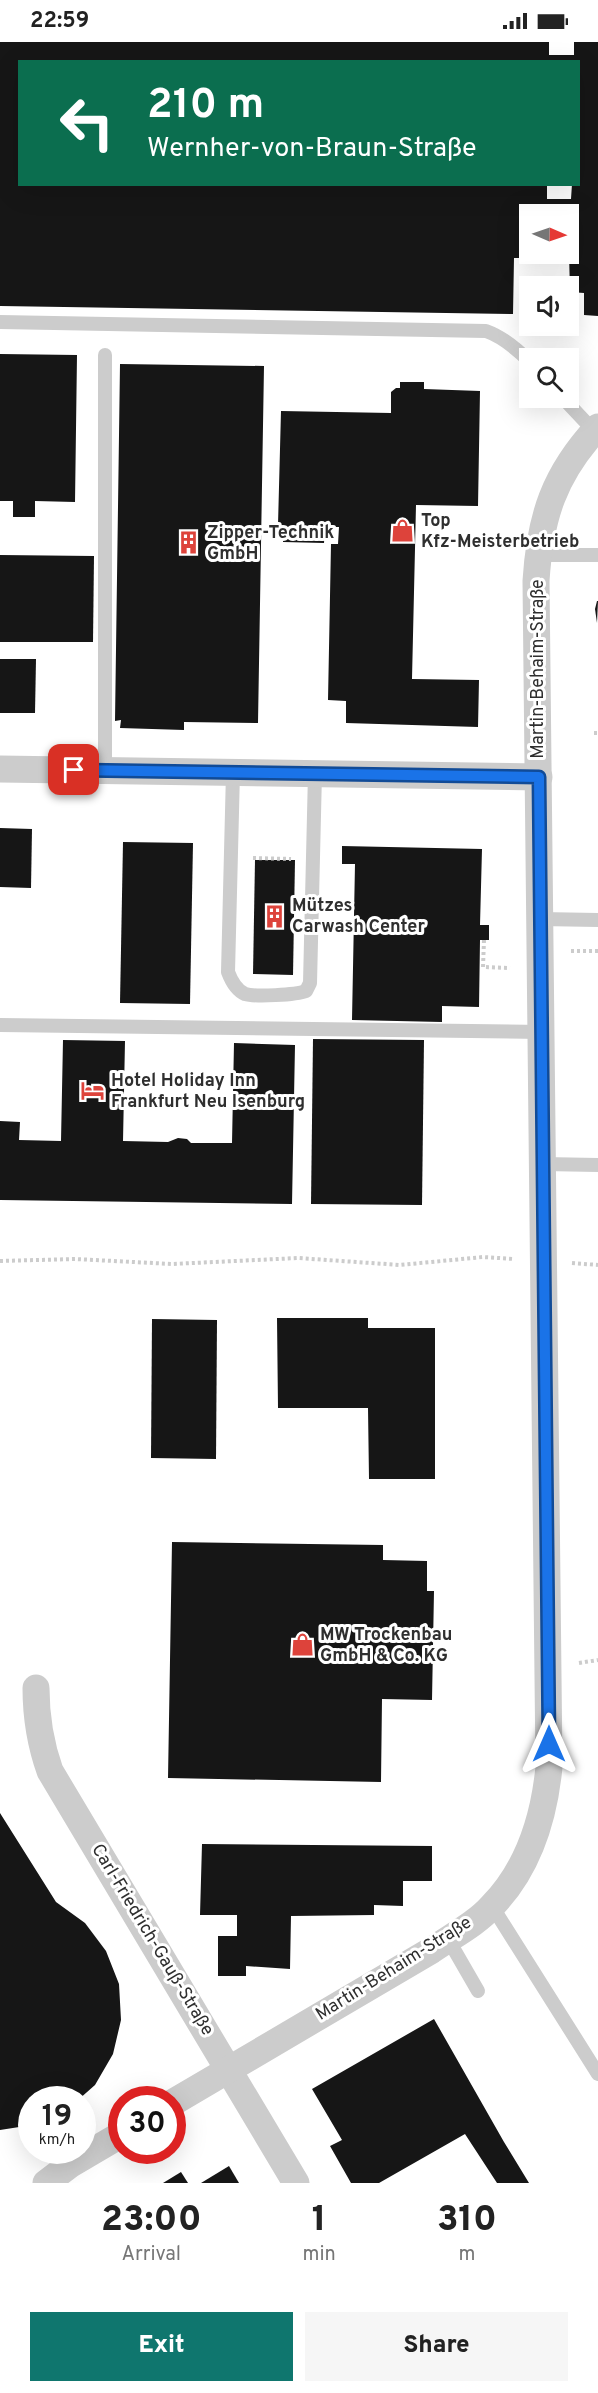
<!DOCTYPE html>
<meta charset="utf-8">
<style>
:root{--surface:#fff;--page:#f6f6f6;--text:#222;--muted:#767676;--accent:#0f766e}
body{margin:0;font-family:Overpass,sans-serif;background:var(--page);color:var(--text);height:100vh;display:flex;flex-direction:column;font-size:22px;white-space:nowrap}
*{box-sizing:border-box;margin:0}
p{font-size:20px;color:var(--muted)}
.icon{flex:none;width:33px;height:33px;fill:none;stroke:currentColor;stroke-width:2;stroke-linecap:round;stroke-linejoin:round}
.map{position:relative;height:2141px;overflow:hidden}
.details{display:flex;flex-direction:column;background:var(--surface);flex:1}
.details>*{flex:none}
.top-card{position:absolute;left:18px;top:18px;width:562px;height:126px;border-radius:0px;box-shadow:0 6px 24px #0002;background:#0b6e4f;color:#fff;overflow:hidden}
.needle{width:39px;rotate:92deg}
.controls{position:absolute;left:519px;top:162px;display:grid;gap:12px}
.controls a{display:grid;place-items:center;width:60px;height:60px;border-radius:0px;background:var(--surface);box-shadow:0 6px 24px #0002;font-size:30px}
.speed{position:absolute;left:18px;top:2044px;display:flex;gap:12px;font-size:30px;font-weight:700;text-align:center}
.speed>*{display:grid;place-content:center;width:78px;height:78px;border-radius:50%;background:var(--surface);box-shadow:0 6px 24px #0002;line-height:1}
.speed small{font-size:15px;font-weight:400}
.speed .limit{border:9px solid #d22;background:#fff;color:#111}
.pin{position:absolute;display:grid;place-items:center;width:51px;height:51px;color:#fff;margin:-26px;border-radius:12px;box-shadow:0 3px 9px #0006}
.me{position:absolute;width:66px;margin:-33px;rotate:0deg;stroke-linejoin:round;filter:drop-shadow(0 0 4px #0008)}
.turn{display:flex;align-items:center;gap:21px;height:126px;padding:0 30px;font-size:27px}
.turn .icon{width:78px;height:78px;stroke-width:2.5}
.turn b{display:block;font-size:42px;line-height:51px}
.eta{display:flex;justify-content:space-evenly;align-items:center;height:102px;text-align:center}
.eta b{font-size:36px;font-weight:800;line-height:42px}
.action{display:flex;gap:12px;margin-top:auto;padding:12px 30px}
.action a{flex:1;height:69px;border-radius:0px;background:var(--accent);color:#fff;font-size:24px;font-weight:800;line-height:69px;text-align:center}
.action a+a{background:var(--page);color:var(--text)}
.status{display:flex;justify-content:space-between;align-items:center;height:42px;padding:0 30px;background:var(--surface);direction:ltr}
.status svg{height:16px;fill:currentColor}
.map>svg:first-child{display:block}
.building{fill:#161616;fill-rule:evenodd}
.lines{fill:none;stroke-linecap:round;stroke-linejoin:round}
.path{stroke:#ccc;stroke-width:4;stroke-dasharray:3 3;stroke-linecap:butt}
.lane{stroke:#ccc;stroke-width:14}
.street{stroke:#ccc;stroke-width:27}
.route-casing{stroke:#114b97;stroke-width:15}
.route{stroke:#1a73e8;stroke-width:10}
.labels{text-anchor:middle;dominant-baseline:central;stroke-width:6;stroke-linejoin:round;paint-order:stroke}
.poi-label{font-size:18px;font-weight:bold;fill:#2f2f2f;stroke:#fff;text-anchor:start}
.street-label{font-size:18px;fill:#2f2f2f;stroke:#fff}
</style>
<div class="status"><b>22:59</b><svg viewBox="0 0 49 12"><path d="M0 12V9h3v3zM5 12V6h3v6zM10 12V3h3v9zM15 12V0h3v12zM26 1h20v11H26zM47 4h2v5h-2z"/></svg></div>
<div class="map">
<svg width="598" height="2141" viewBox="0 0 598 2141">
<rect width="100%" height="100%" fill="#fff"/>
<!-- building -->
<g class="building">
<path d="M0,0h549v13h25v-13h24v274l-14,-1v-22l-14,-1 -2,-78h-38v34h-9v10h-7l-1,56 -513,-8zM20,20h559v122h-7l-1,15h-24v-15h-527z"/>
<path d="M0,312l77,1 -2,147 -40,-1v16h-22v-16h-13z"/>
<path d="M120,322l144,2 -6,357 -74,-1v8l-64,-2 1,-8 -6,1z"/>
<path d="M400,340h24v7l56,2 -2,115 -62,-1 -4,174 67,1 -1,47 -132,-4v-22l-18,-1 3,-156h7l1,-17h-14l-1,16 -41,-1v-16l-5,-1 3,-114 110,2v-21l5,-4h4z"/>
<path d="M0,513l94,1 -1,86h-93z"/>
<path d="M597,559h1l-1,22 -2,-14z"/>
<path d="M0,617h36l-1,54h-35z"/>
<path d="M0,786l32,1 -1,59 -31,-1z"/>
<path d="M123,800l70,1 -3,161 -70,-1z"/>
<path d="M342,804l140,3 -2,76h9v15h-9l-1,67 -37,-1v16l-90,-2 3,-156h-13z"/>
<path d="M255,818h40l-2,115 -40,-1z"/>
<path d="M313,997l111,1 -2,165 -111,-1z"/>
<path d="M63,998l62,1 -2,100 45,1 10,-4 9,1 4,4h41l2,-100 61,2 -3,159 -292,-4v-79l20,1 -1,18 42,1z"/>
<path d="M277,1276h91v10h67v151h-66l-1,-71h-90z"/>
<path d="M152,1277l65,1 -1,139 -65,-1z"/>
<path d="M172,1500l211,3v15l44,1v30h7l-2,109 -50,-1 -1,83 -213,-4z"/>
<path d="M0,1771l56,89 29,21 21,28 13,33 2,36 -8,34 -18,31 -17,15h-46v25l-32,5z"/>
<path d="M202,1802l230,2v35h-29v25l-29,-1v10l-83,1 -1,53 -44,-3v10h-28v-40h19v-21h-37z"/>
<path d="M434,1977l70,123 25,41h-32l-32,-49 -86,49h-28l-21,-37 12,-6 -30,-51z"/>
<path d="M229,2124l10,17h-38z"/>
<path d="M181,2130l7,11h-25z"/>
</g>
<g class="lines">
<!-- path -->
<g class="path">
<path d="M594,691h4"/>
<path d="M253,816l38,1"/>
<path d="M484,898l-1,27 27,1"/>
<path d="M571,909h27"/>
<path d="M0,1219l75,-2 97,5 126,-6 102,7 83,-8 31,2"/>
<path d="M572,1221l26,2"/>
<path d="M579,1621l19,-3"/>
</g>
<!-- lane -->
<g class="lane">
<path d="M0,280l486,9c17,6 31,18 44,31"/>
<path d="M105,313v415"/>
<path d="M563,356l31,33"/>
<path d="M538,513h60"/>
<path d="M233,730l-5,200c3,8 8,18 17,22 10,3 51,1 61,-3l4,-8 5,-210"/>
<path d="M540,877l58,1"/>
<path d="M0,983l542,7"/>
<path d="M543,1122l55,1"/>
<path d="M492,1864l106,168"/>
<path d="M448,1897l30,52"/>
</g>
<!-- street -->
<g class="street">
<path d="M0,727l539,8"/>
<path d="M36,1646c0,29 4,55 14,83l246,412"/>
<path d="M172,2061l260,-153c20,-14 44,-26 60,-44 37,-38 52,-88 57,-139l-13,-1186c4,-64 18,-107 62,-154"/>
<path d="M46,2141l25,-19 51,-30"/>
</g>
</g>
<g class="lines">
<defs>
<path id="route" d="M74,728l465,7 10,967"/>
</defs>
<!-- route casing -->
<use href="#route" class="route-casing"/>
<!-- route -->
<use href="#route" class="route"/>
</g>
<!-- icons -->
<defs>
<symbol id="shop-bare" viewBox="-9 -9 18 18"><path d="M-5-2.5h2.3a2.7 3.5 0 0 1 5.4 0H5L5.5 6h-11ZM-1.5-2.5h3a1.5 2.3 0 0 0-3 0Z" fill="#dd433b" stroke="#fff" stroke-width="2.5" paint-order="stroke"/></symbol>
<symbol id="building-bare" viewBox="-9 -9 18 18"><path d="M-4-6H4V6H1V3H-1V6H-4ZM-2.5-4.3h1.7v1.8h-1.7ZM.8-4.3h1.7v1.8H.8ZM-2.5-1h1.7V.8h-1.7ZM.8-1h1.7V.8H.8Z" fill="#dd433b" stroke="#fff" stroke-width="2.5" paint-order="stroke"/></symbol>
<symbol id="hotel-bare" viewBox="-9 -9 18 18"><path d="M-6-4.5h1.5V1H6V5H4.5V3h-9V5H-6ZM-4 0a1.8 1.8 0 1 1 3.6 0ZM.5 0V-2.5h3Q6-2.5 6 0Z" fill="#dd433b" stroke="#fff" stroke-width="2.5" paint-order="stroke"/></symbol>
</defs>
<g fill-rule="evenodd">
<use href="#shop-bare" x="386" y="472" width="33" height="33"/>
<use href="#building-bare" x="172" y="484" width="33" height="33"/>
<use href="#building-bare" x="258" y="858" width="33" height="33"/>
<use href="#hotel-bare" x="76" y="1032" width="33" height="33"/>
<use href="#shop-bare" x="286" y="1586" width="33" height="33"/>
</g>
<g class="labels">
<!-- poi labels -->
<g class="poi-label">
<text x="421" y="479">Top<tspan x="421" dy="21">Kfz-Meisterbetrieb</tspan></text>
<text x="207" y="491">Zipper-Technik<tspan x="207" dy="21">GmbH</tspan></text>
<text x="292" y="864">Mützes<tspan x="292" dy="21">Carwash Center</tspan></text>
<text x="111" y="1039">Hotel Holiday Inn<tspan x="111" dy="21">Frankfurt Neu Isenburg</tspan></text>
<text x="320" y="1593">MW Trockenbau<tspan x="320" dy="21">GmbH &amp; Co. KG</tspan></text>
</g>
<!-- street labels -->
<g class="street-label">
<text transform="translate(538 627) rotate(-90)">Martin-Behaim-Straße</text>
<text transform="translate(152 1898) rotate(59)">Carl-Friedrich-Gauß-Straße</text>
<text transform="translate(394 1927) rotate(-32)">Martin-Behaim-Straße</text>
</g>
</g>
</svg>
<div class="controls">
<a><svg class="needle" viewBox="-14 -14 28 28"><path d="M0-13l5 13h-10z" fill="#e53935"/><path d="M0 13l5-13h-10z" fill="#767676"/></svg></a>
<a><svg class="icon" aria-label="sound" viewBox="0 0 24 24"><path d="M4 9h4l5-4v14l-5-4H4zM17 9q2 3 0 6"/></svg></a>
<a><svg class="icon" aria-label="search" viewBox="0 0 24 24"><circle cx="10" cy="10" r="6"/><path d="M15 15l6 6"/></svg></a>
</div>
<div class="speed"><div>19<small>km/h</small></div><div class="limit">30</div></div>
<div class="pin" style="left:74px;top:728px;background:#d93025"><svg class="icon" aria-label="arrive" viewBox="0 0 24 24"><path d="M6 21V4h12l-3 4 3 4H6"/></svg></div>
<svg class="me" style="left:549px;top:1702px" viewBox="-20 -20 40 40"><path d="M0-17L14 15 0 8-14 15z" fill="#1a73e8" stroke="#fff" stroke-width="4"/></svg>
<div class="top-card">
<div class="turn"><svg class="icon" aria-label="left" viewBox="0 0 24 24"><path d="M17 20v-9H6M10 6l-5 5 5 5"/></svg><div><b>210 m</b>Wernher-von-Braun-Straße</div></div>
</div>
</div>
<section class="details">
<div class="eta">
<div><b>23:00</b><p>Arrival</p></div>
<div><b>1</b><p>min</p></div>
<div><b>310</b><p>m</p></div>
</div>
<div class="action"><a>Exit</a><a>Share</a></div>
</section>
